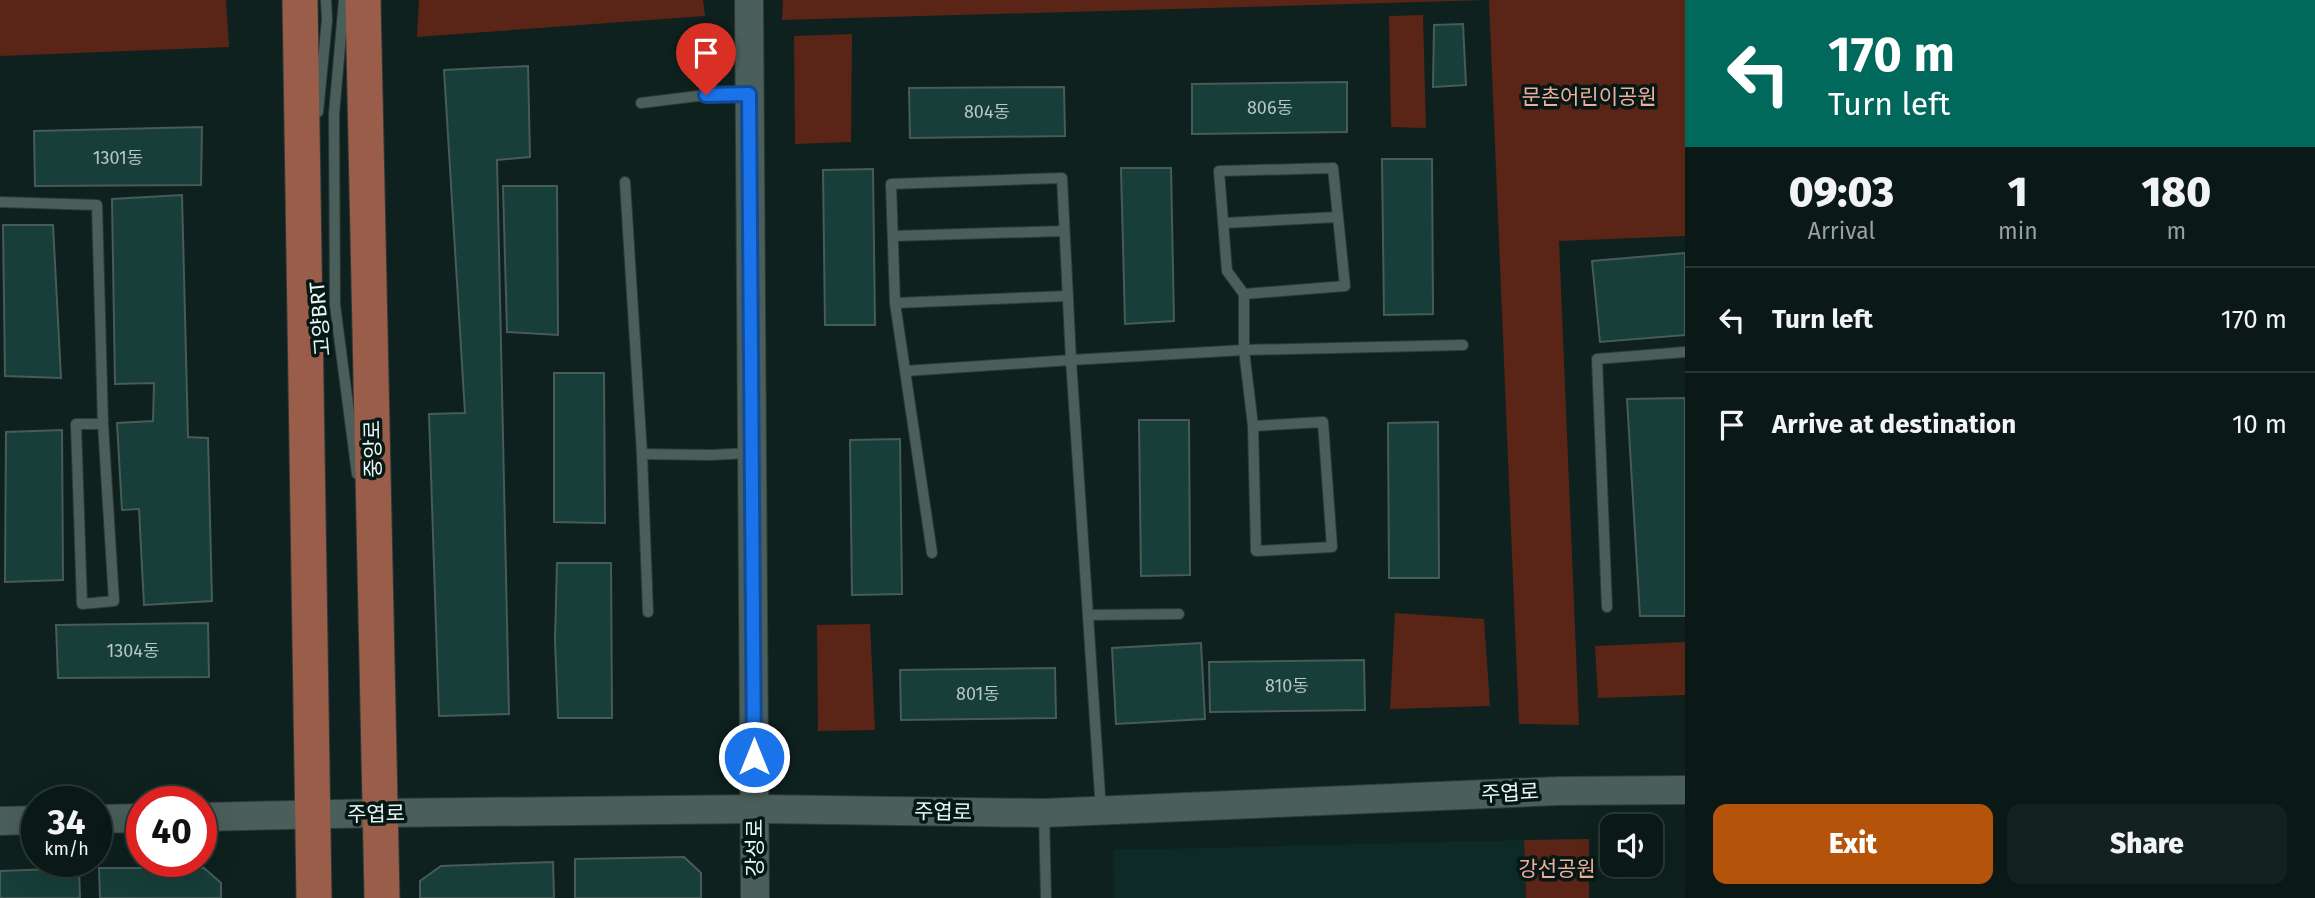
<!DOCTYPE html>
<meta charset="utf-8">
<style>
:root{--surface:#0a1916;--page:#13221f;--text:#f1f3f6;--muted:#99a0a1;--line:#2a3835;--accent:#b45309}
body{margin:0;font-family:"Fira Sans","Noto Sans KR",sans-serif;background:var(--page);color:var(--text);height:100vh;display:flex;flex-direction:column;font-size:26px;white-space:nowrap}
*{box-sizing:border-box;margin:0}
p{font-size:23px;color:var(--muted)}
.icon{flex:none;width:38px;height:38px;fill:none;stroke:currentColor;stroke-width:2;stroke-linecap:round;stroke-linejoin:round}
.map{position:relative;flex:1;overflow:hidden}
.drawer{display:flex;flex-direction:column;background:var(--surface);width:630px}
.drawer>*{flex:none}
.hud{background:#00695c;color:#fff;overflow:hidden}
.fabs{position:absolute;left:1600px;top:814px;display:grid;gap:14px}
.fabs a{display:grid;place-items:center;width:63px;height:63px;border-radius:14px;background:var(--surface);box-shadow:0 7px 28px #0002,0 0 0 2px var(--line);font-size:35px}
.speed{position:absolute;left:21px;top:786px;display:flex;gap:14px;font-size:35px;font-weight:700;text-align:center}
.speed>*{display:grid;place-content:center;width:91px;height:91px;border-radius:50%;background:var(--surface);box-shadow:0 7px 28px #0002,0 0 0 2px var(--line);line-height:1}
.speed small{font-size:18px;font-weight:400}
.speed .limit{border:10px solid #d22;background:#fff;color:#111}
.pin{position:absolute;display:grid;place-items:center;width:60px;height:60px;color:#fff;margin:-72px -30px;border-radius:50% 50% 50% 0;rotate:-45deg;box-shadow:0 0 7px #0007}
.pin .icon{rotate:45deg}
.me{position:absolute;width:77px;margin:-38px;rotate:0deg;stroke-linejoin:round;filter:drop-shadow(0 0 5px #0008)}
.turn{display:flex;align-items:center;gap:24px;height:147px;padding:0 28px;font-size:32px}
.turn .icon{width:91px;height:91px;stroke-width:2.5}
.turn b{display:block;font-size:49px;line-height:60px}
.eta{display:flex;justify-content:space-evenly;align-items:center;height:119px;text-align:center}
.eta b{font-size:42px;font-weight:800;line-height:49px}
.button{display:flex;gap:14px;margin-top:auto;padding:14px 28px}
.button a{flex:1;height:80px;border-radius:14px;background:var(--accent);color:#fff;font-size:28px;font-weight:800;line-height:80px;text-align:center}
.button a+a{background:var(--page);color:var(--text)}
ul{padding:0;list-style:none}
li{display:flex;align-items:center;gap:21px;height:105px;padding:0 28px;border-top:2px solid var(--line)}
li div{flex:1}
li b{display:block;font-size:26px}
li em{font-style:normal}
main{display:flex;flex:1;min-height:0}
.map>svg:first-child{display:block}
.built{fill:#0d2a26}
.green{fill:#5a2516}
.building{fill:#173e39;stroke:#475b57;stroke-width:2}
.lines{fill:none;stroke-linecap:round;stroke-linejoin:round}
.service-casing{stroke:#2f3937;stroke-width:12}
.tertiary-casing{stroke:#2f3937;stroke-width:30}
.primary-casing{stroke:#2f3937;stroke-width:37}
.service{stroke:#4a5e5a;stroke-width:10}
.tertiary{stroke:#4a5e5a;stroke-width:28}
.primary{stroke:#995d49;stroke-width:35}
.route-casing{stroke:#114b97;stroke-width:18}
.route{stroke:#1a73e8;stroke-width:12}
.labels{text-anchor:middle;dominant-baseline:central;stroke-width:7;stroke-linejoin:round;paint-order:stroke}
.number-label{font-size:18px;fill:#b6c8c5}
.park-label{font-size:21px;fill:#f2ad9a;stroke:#061815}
.street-label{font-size:21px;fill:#ebf6f4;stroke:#061815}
</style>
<main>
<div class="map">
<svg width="1685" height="898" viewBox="0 0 1685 898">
<rect width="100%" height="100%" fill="#0e211e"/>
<!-- built -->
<path class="built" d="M1524,840l2,58h-412l-1,-48z"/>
<!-- green -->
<g class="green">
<path d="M0,0h226l3,47 -229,9z"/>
<path d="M419,0h284l2,16 -288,21z"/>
<path d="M783,0h902v236l-126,5 20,484 -60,-1 -30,-724 -707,20z"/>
<path d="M1423,15l3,113 -35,-1 -2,-111z"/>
<path d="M852,34l-1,108 -56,2 -1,-108z"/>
<path d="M1395,613l89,6 6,87 -100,3z"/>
<path d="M870,624l5,106 -57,1 -1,-106z"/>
<path d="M1685,642v53l-87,3 -3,-52z"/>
<path d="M1589,839v59h-63l-2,-58z"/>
</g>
<!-- building -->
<g class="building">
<path d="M1463,24l3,61 -33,2 1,-62z"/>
<path d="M528,66l2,91 -33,3 12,554 -70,2 -10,-302 36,-1 -21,-343z"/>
<path d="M1347,82v50l-155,2v-50z"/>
<path d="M1064,87l1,49 -155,2 -1,-50z"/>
<path d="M202,127l-1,58 -166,1 -1,-55z"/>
<path d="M1382,159h50l1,155 -49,1z"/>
<path d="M1121,168h50l3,153 -49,3z"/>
<path d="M873,169l2,156h-50l-2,-155z"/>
<path d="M503,186h54l1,149 -51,-3z"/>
<path d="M182,195l6,242 20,1 4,163 -68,4 -5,-96 -17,1 -5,-87 36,-2 1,-38 -39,1 -3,-185z"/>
<path d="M3,225h50l8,153 -56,-2z"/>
<path d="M1685,253v82l-85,7 -8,-81z"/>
<path d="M554,373h50l1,150 -51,-1z"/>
<path d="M1685,398v218h-45l-13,-217z"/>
<path d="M1139,420h50l1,155 -49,1z"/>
<path d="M1438,422l1,156h-50l-1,-155z"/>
<path d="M62,430l1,150 -58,2 1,-150z"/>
<path d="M900,439l2,155 -50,1 -2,-155z"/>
<path d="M557,563h54l1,155h-54l-3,-78z"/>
<path d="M208,623l1,54 -151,1 -2,-53z"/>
<path d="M1201,643l4,76 -89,5 -4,-76z"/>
<path d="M1364,660l1,50 -155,2 -1,-50z"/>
<path d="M1055,668l1,50 -155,2 -1,-50z"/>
<path d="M684,857l17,16v25h-126v-39z"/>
<path d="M553,862l1,36h-134v-17l21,-15z"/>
<path d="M79,868l1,30h-80v-27z"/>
<path d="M99,868h105l17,15v15h-121z"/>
</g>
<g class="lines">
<defs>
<g id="service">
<path d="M344,0l-10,114 1,191 22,169"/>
<path d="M641,103l65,-8 43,-1"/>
<path d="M318,112l9,-92 -1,-20"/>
<path d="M625,182l17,272 6,158"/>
<path d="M0,202l97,3 6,219 11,177 -32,3 -6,-180h27"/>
<path d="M1224,223l114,-6"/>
<path d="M893,236l171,-5"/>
<path d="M1244,294l101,-8 -12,-118 -114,3 8,100 17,23v56l9,76 3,125 76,-4 -9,-125 -70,4"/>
<path d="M895,303l173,-7"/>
<path d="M905,371l166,-11 -9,-182 -171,6 4,119 37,250"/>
<path d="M642,454l69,1 39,-2"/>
<path d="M1607,607l-10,-248 88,-7"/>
<path d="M1088,615l91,-1"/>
<path d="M1101,811l-30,-451 173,-10 219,-5"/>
<path d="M1044,813l2,85"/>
</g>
<g id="tertiary">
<path d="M749,0l6,898"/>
<path d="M201,817l180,-4 374,-4 289,4 514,-22 127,-1"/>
<path d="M96,819l46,-1"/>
<path d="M0,821l37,-1"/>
</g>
<g id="primary">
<path d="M300,0l14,898"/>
<path d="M363,0l19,898"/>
</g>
</defs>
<!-- service casing -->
<use href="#service" class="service-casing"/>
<!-- tertiary casing -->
<use href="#tertiary" class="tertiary-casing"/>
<!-- primary casing -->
<use href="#primary" class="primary-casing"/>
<!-- service -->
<use href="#service" class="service"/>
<!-- tertiary -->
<use href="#tertiary" class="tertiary"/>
<!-- primary -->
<use href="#primary" class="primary"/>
</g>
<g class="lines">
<defs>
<path id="route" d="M706,95l43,-1 5,663"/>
</defs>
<!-- route casing -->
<use href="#route" class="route-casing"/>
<!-- route -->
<use href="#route" class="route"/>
</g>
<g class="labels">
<!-- number labels -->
<g class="number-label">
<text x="1270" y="108">806동</text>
<text x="987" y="112">804동</text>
<text x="118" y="158">1301동</text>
<text x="133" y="651">1304동</text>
<text x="1287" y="686">810동</text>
<text x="978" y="694">801동</text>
</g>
<!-- park labels -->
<g class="park-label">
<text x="1589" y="97">문촌어린이공원</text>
<text x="1557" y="869">강선공원</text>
</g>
<!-- street labels -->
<g class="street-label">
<text transform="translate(320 319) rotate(-95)">고양BRT</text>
<text transform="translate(373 449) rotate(-91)">중앙로</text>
<text transform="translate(1510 793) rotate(-3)">주엽로</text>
<text transform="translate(943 812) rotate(1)">주엽로</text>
<text transform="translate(376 814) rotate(-1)">주엽로</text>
<text transform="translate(755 848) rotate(-90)">강성로</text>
</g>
</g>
</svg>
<div class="fabs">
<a><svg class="icon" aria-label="sound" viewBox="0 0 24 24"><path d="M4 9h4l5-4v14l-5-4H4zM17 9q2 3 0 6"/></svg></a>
</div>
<div class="speed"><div>34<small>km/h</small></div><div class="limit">40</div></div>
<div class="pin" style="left:706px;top:95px;background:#d93025"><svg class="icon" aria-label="arrive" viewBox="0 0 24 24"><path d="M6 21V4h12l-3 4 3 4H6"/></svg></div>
<svg class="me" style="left:754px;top:757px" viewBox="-20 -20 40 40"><circle r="17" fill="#1a73e8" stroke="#fff" stroke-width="3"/><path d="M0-11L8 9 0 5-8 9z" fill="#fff"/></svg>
</div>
<section class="drawer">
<div class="hud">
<div class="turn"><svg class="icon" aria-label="left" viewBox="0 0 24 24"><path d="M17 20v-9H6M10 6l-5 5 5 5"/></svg><div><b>170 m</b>Turn left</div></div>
</div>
<div class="eta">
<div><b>09:03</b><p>Arrival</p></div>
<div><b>1</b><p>min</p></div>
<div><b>180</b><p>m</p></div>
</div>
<ul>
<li><svg class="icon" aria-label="left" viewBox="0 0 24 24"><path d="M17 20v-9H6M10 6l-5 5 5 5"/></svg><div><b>Turn left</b></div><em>170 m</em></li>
<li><svg class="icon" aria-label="arrive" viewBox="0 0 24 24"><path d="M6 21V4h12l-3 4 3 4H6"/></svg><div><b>Arrive at destination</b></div><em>10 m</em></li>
</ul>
<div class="button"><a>Exit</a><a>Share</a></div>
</section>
</main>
